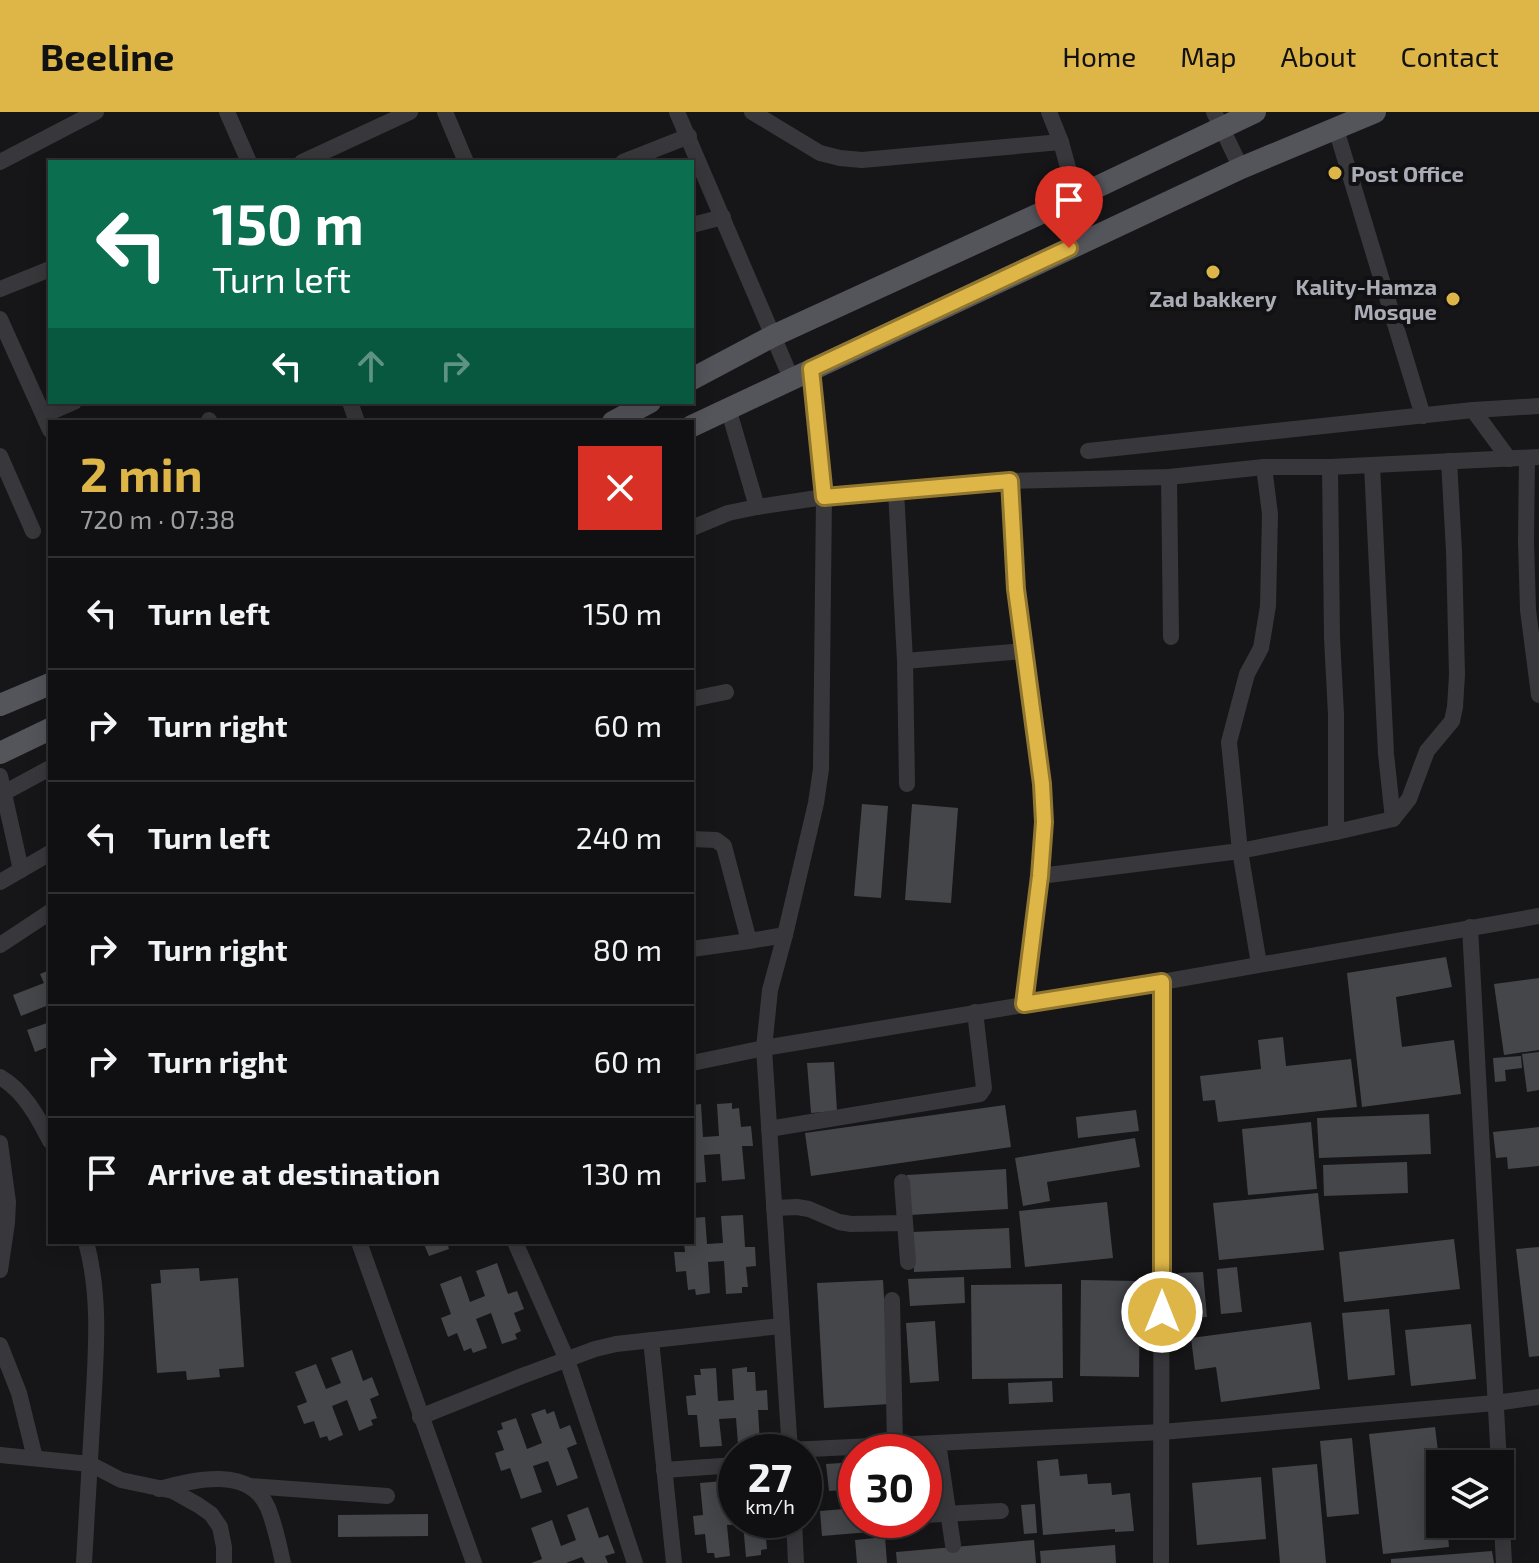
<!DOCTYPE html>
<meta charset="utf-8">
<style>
:root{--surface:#101012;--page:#1e1e20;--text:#f1f3f6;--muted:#9c9d9f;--line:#303032;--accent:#deb648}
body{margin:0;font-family:"Exo 2",sans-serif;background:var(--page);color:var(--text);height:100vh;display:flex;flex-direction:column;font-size:30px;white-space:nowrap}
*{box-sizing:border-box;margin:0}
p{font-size:26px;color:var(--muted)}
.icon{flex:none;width:44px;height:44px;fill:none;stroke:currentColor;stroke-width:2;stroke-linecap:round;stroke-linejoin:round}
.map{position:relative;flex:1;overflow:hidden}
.panel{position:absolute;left:48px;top:308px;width:646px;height:824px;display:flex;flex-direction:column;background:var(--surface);border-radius:0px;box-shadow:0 4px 20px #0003,0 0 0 2px var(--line)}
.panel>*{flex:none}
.hud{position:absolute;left:48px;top:48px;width:646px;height:244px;border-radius:0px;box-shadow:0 4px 20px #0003,0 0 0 2px var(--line);background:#0b6e4f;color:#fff;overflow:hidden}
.controls{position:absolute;left:1426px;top:1338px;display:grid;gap:16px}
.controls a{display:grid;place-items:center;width:88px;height:88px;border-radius:0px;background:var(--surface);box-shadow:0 4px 20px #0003,0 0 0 2px var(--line);font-size:40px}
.speed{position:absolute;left:718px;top:1322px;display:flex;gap:16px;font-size:40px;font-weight:700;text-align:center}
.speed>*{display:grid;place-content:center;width:104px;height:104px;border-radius:50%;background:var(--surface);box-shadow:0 4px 20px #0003,0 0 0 2px var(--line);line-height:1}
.speed small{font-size:20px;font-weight:400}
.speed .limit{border:12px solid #d22;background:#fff;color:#111}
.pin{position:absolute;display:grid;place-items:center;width:68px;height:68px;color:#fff;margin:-82px -34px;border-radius:50% 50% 50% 0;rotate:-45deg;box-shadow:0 0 8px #0007}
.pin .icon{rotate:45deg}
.me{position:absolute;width:88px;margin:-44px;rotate:0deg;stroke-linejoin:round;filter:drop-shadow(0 0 6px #0008)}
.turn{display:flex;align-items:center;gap:28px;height:168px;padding:0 32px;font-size:36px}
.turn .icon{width:104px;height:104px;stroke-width:2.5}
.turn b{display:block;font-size:56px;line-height:68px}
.lanes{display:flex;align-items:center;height:76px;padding:0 32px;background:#0003;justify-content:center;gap:40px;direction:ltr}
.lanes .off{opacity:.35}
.round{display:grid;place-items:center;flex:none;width:84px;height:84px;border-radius:0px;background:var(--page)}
.overview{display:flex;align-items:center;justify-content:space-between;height:136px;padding:0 32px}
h1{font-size:48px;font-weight:700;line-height:60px;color:var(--accent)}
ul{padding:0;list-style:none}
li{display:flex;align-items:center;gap:24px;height:112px;padding:0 32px;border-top:2px solid var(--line)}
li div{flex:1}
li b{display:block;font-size:30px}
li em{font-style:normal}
header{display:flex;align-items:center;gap:48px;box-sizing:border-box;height:112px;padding:0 40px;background:var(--accent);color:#111}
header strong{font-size:38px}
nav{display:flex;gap:44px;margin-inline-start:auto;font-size:28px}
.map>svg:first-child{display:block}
.building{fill:#45464a}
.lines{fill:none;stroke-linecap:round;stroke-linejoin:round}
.minor{stroke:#38383c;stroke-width:16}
.major{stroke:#54555b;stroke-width:22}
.route-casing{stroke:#90762f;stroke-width:20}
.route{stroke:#deb648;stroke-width:14}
.poi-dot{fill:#deb648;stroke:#111113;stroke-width:3}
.labels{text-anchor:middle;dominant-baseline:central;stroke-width:8;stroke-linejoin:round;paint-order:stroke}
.poi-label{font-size:22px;font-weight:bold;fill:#aaadb6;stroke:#111113;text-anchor:start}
</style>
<header>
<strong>Beeline</strong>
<nav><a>Home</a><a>Map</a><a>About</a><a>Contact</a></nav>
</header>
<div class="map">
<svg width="1539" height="1451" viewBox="0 0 1539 1451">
<rect width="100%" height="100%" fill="#161618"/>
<!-- building -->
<g class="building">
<path d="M862,692l26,2 -7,92 -27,-2z"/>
<path d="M912,692l46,4 -7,95 -46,-3z"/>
<path d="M1446,845l6,30 -56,10 6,50 52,-7 7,54 -99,13 -15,-134z"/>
<path d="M50,858v45l-4,-9 -25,10 -8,-21 31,-12 -4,-9z"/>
<path d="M1539,866v72l-35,5 -10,-71z"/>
<path d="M50,910v24l-15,6 -8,-22z"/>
<path d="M1283,925l3,29 65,-7 6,48 -139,15 -3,-22 -12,1 -3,-25 61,-7 -3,-29z"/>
<path d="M1539,940v38l-12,2 -5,-38z"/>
<path d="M1521,944l1,12 -17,2 1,11 -11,1 -2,-24z"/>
<path d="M834,950l3,49 -26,2 -4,-50z"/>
<path d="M732,991v6l7,-1 2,19 10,-1 2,20h-11l3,33 -23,2 -2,-27 -16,1 2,27 -14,1v-78l9,-1 2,33 16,-1 -2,-32z"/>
<path d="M1005,993l6,42 -200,29 -6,-43z"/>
<path d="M1136,998l3,21 -61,7 -2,-21z"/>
<path d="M1429,1002l2,40 -112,4 -2,-40z"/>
<path d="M1311,1010l6,67 -69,6 -6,-66z"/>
<path d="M1539,1015v39l-31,3 -1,-12 -11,1 -3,-26z"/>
<path d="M1135,1026l5,29 -93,15 3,19 -27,5 -8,-48z"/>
<path d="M1407,1050l1,31 -84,3 -1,-31z"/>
<path d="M1006,1057l2,40 -98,6 -3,-40z"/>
<path d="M1318,1081l6,57 -105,10 -6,-57z"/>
<path d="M1107,1090l6,56 -88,9 -6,-56z"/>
<path d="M743,1103l2,32h10l1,19 -10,1 2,20h-6v6l-16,1 -2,-33 -16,1 2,31 -14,2 -1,-6 -7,1 -2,-19 -10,1 -2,-20h11l-1,-10h8v-24l13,-1 2,27 16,-1 -2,-27z"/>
<path d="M1009,1116l2,40 -97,4 -2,-40z"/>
<path d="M1454,1127l6,50 -116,13 -5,-50z"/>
<path d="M423,1130h24l2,7 -20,7z"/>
<path d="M1539,1135v109l-10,1 -13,-108z"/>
<path d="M497,1151l11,31 9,-3 7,18 -10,4 7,18 -6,3 2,5 -15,5 -11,-31 -15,6 11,29 -14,5 -2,-5 -7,3 -7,-18 -9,4 -7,-19 10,-4 -11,-30 21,-8 9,26 15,-6 -9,-25z"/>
<path d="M1237,1155l5,45 -21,2 -4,-45z"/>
<path d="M199,1156l1,13 38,-3 6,89 -25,2 1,8 -33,3 -1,-9 -29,2 -6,-89 10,-1 -1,-13z"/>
<path d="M1203,1160l4,45 -25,2 -4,-46z"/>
<path d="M964,1165l1,26 -55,3 -2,-27z"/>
<path d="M883,1168l7,124 -66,4 -7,-125z"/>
<path d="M1081,1168l59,1 -1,96 -59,-1z"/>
<path d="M1062,1172l1,94 -91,1 -1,-94z"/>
<path d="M1389,1197l6,66 -47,5 -6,-67z"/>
<path d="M935,1209l4,60 -29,2 -4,-60z"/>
<path d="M1311,1210l9,67 -99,13 -5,-35 -21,3 -4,-32z"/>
<path d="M1471,1212l5,55 -65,7 -6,-56z"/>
<path d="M352,1238l11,31 9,-4 7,18 -9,4 7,19 -6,2 2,5 -14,6 -12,-31 -15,6 11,29 -14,6 -2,-5 -7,2 -6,-17 -10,3 -7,-18 10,-4 -12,-30 21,-8 10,25 15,-6 -10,-25z"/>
<path d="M747,1255v5h8l1,19 11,-1 1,20h-10l2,33 -22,1 -2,-26 -17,1 3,27 -22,1 -3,-32h-9l-2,-19 10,-1 -2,-20h7l-1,-6 16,-1 2,33 16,-1 -2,-31z"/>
<path d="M1052,1269l1,21 -44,2 -1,-21z"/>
<path d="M545,1297l2,5 7,-3 6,18 10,-4 7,19 -10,4 11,30 -21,8 -9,-25 -15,5 9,26 -21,7 -11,-31 -9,3 -6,-18 9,-3 -7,-19 6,-2 -2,-6 15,-5 11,31 15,-6 -11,-29z"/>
<path d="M1435,1315l5,40v57h7l2,23 -66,7 -14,-120z"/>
<path d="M1352,1326l7,76 -32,3 -7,-76z"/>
<path d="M1058,1347l2,17 27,-2 1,10 23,-1 1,12 18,-2 4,38 -19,1v-3l-72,6 -6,-74z"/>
<path d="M856,1350v27l-27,2 -3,-27z"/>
<path d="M1317,1352l9,99h-46l-8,-95z"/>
<path d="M1261,1365l5,62 -69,6 -5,-62z"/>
<path d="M723,1369l2,26 11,-1v14h38l1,8 -10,1 2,20 -6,1v5l-15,2 -3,-33 -16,1 3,31 -15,2 -1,-5h-7l-2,-19 -10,1 -2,-19 10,-1 -3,-32z"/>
<path d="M1035,1392l2,29 -13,1 -3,-29z"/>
<path d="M588,1395l11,31 9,-3 7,18 -10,3 3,7h-23l-3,-6 -16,6h-35l11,-4 -11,-31 21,-8 9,26 15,-6 -9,-25z"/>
<path d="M856,1396v12h13l1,12 -48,4 -2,-25z"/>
<path d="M428,1402v22l-90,1v-22z"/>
<path d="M885,1425l2,26h-30l-2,-23z"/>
<path d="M1034,1428l2,23h-139l-1,-11z"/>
<path d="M1115,1433l1,18h-75l-1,-12z"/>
<path d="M1492,1439l2,12h-103v-4z"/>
</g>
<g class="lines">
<!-- minor -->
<g class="minor">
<path d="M227,0l22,50"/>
<path d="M445,0l21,50"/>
<path d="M677,0l114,266"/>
<path d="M752,0l68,41 20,5 22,2 199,-18"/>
<path d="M1049,0l12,30 15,55"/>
<path d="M1214,0l27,56"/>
<path d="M1336,17l87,287"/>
<path d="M0,50l96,-50"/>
<path d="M302,50l108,-50"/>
<path d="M623,50l66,-26"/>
<path d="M692,113l31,-8"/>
<path d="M0,177l50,-20"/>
<path d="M0,207l50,111"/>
<path d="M350,290l7,20"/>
<path d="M728,296l29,99"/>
<path d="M1473,298l36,49"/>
<path d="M44,303l30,-13"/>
<path d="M209,308l1,2"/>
<path d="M1088,339l385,-41 66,-4"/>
<path d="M0,344l33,75"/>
<path d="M1527,346l-1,83 2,69 11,85"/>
<path d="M1372,353l14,289 7,65"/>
<path d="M1330,355l2,171 4,76v118"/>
<path d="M1169,365l2,160"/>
<path d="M1010,369l6,108 26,195 2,38 -4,54 -16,128"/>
<path d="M896,378l9,171 2,123"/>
<path d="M692,416l36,-15 29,-6 67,-10 72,-7 114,-9 159,-4 95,-10h66l209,-10"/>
<path d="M905,549l119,-10"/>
<path d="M692,587l34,-7"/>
<path d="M0,664l21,94"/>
<path d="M0,683l50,-27"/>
<path d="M692,727l24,1 8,6 25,95 36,-6"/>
<path d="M1040,764l200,-25 96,-19 57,-13 16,-20 18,-48 25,-30 3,-14 2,-32 -3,-124 -5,-90"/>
<path d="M0,770l50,-29"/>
<path d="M1470,815l29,537"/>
<path d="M0,833l50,-33"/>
<path d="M692,837l57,-8"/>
<path d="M1259,852l-19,-113 -11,-109 18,-68 14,-26 7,-42 2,-92 -6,-47"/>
<path d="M692,951l72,-15 398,-66 377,-66"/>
<path d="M0,965c24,14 38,40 50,64"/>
<path d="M769,1017l211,-35 4,-6 -9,-76"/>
<path d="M0,1031l8,59 -1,21 -7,47"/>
<path d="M902,1070l6,80"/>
<path d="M774,1096l23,-1 12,2 30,13 12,2 54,-1"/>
<path d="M359,1130l115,321"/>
<path d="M515,1130l52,118 68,203"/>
<path d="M892,1188l3,145"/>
<path d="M651,1228l23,223"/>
<path d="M0,1233l19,48 16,65"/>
<path d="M420,1305l102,-41 73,-27 21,-5 165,-18"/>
<path d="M938,1331l15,102"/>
<path d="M789,1338l373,-18 333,-29 44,-6"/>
<path d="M790,1340l-26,-404 6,-58 15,-55 31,-132 5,-34 3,-272 -13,-128"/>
<path d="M0,1343l90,9 31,16 52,11 25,14 13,9 9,13 4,20v16"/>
<path d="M664,1358l72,-5"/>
<path d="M250,1374l137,10"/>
<path d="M159,1377c34,-9 91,-24 109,19 7,17 11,37 15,55"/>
<path d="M1500,1378l4,73"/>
<path d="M924,1403l77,-4"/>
<path d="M794,1408l2,43"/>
<path d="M84,1451c3,-52 6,-103 9,-155 3,-55 8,-112 -7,-166"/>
<path d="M1161,1451l1,-581"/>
</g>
<!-- major -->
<g class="major">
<path d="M692,267l81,-43 303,-139 179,-85"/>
<path d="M613,310l37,-20"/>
<path d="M692,314l549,-258 134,-56"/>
<path d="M0,593l50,-21"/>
<path d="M0,641l50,-24"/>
</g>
</g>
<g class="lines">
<defs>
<path id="route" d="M1069,136l-258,121 13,128 186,-16 6,108 26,195 2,38 -4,54 -16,128 138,-22v330"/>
</defs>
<!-- route casing -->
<use href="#route" class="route-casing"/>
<!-- route -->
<use href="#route" class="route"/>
</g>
<!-- markers -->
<g class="poi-dot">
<circle cx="1335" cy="61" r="8"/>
<circle cx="1213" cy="160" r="8"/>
<circle cx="1453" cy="187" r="8"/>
</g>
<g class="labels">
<!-- poi labels -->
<g class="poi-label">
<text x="1351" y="61">Post Office</text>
<text x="1437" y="174" text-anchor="end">Kality-Hamza<tspan x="1437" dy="25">Mosque</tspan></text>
<text x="1213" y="186" text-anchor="middle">Zad bakkery</text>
</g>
</g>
</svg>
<div class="controls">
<a><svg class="icon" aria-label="layers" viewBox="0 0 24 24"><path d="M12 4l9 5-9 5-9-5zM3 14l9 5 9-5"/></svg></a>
</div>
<div class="speed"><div>27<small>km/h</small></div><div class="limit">30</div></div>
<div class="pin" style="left:1069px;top:136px;background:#d93025"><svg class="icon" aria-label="arrive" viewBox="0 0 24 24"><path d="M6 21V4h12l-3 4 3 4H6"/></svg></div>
<svg class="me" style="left:1162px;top:1200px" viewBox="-20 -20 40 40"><circle r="17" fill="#deb648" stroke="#fff" stroke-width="3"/><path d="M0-11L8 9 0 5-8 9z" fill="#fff"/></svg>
<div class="hud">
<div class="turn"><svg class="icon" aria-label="left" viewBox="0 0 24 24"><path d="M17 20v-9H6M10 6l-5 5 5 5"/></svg><div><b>150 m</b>Turn left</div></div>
<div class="lanes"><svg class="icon" aria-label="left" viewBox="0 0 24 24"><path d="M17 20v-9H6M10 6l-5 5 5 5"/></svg><svg class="icon off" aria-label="ahead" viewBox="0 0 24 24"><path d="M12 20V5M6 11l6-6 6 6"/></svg><svg class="icon off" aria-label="right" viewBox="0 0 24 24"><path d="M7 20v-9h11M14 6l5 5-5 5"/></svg></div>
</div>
<section class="panel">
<div class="overview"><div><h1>2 min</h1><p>720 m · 07:38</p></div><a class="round" style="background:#d93025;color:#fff"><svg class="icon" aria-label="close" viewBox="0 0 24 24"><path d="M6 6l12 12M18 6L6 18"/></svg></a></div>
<ul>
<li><svg class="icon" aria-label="left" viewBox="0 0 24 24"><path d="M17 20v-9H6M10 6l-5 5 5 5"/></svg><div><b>Turn left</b></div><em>150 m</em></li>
<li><svg class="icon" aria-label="right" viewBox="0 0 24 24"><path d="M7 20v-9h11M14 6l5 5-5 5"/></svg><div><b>Turn right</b></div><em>60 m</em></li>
<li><svg class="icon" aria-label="left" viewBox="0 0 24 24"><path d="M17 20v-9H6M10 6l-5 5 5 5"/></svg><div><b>Turn left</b></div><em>240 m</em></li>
<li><svg class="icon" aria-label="right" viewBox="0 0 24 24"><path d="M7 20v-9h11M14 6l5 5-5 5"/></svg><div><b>Turn right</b></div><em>80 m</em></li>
<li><svg class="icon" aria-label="right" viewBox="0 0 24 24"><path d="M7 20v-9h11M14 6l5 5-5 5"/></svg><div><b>Turn right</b></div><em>60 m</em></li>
<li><svg class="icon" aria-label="arrive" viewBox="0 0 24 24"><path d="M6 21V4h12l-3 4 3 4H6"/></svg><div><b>Arrive at destination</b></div><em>130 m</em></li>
</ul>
</section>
</div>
